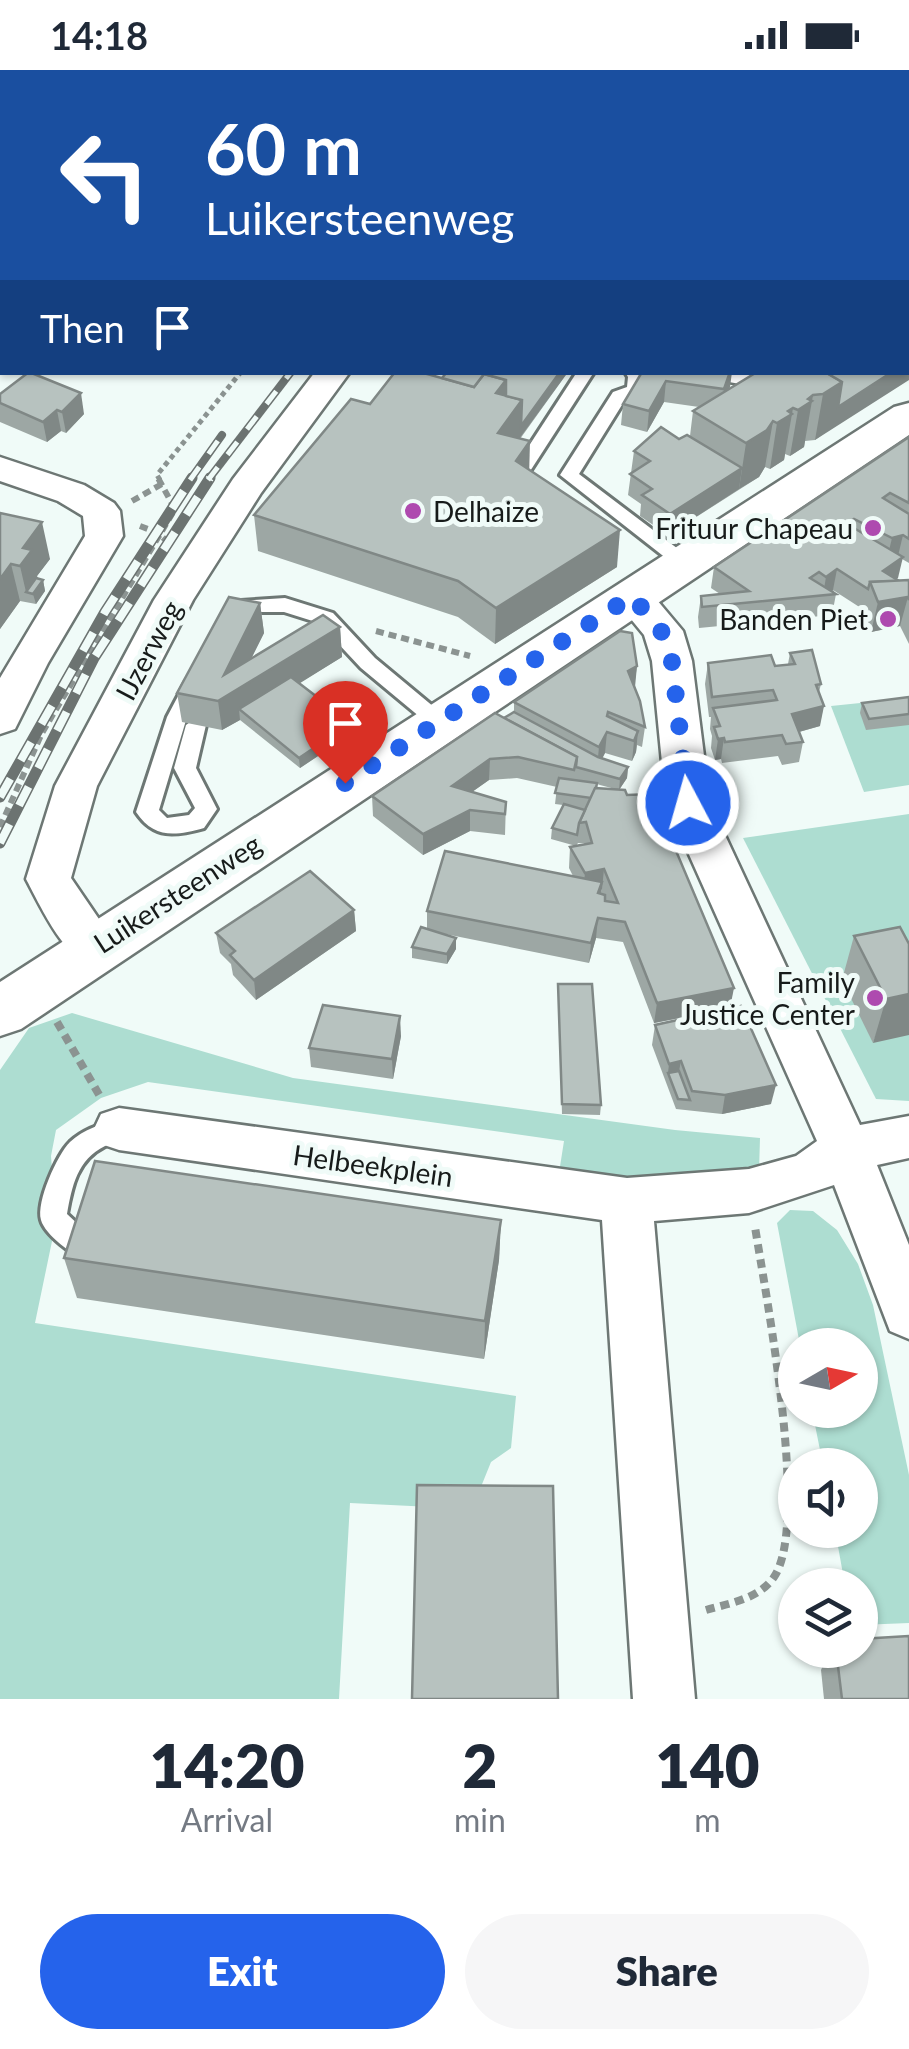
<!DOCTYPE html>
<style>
:root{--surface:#fff;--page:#f6f6f7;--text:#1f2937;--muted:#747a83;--accent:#2563eb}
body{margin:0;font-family:Lato,sans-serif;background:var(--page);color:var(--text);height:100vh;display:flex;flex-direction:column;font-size:38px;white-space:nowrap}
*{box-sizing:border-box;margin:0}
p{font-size:32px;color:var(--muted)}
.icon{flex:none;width:55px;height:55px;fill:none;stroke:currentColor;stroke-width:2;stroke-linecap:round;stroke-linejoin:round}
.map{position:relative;height:1629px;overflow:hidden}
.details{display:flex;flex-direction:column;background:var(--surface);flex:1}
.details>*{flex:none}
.top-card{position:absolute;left:0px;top:0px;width:910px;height:305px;box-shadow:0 2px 8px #0004;background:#1a4fa0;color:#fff;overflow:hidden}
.needle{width:65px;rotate:81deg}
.controls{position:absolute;left:778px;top:1258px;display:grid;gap:20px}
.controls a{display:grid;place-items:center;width:100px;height:100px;border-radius:50%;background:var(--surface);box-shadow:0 2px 8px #0004;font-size:50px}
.pin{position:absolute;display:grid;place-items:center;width:85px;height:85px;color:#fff;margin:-102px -42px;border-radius:50% 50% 50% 0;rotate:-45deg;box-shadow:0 0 10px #0007}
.pin .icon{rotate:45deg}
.me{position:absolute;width:110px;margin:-55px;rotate:354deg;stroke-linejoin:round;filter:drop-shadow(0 0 8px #0008)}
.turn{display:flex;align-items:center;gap:35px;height:210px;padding:0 40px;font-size:45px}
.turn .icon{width:130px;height:130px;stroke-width:2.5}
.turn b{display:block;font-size:70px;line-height:85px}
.then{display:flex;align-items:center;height:95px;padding:0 40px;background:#0003;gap:20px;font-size:38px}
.eta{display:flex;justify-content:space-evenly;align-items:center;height:170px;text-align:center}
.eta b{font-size:60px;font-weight:800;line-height:70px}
.action{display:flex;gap:20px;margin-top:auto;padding:20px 40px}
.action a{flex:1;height:115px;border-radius:60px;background:var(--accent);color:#fff;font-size:40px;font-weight:800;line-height:115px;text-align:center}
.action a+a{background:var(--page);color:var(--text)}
.status{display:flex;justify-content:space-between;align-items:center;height:70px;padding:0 50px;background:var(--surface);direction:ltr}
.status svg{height:28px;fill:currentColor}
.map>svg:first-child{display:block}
.green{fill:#adddd1}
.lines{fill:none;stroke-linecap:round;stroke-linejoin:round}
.lane-casing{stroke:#6d7774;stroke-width:6}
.street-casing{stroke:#6d7774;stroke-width:5}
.secondary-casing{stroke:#6d7774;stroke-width:5}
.path-far2{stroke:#8b9391;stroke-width:5;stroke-dasharray:5 4;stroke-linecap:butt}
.path-far1{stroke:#8b9391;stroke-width:6;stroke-dasharray:8 5;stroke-linecap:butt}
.path{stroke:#8b9391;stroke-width:8;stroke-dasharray:9 6;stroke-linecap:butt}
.lane{fill:#fff;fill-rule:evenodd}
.street{fill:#fff;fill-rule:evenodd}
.secondary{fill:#fff;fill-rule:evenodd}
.rail-far1-casing{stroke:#6c7371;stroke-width:8}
.rail-casing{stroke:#6c7371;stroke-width:11}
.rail-far1{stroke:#f0fbf8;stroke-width:5;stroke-dasharray:16;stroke-linecap:butt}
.rail{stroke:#f0fbf8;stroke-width:8;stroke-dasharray:21;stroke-linecap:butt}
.wall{fill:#9da7a4;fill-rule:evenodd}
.shaded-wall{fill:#808886}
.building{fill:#b7c2bf;stroke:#808886;stroke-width:2.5}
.route{stroke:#2563eb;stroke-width:18;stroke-dasharray:0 32.4}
.poi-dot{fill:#ae4aaf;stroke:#f0fbf8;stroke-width:4}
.labels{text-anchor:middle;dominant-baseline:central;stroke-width:10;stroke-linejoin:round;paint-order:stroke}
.poi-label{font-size:28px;fill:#171b1a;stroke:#f0fbf8;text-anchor:end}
.street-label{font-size:28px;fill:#171b1a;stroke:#f0fbf8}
</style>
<div class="status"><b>14:18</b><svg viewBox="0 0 49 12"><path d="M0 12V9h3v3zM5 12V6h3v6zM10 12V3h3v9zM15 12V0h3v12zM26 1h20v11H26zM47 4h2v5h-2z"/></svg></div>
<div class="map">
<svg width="909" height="1629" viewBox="0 0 909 1629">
<rect width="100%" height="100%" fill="#f0fbf8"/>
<!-- green -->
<g class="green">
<path d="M909,628v87l-45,7 -33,-86z"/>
<path d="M909,744v287l-33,-2 -133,-261z"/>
<path d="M72,943l221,65 382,52 85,8 -1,33 -91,8 -109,-6 5,-32 -416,-59 -47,16 -45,32 -5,26 5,66 -21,101 481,73 -5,52 -20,14 -19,47 -122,-6 -11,196h-339v-629l29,-42z"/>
<path d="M790,1140l23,1 24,19 21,34 15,41 36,170v148l-49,2v-40h-15l-10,-55h25v-65h-37l-11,-55h48v-65h-60l-23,-122z"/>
</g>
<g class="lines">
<defs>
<g id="lane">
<path d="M577,302h17l-69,107h-12l-3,-4z"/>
<path d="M625,302h18l1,18 -19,10 -46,74 111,84v8h-14l-116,-91 53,-83 14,-5 1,-10z"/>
<path d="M285,528l48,15 42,45 71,59 3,5 -3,5h-14l-71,-59 -42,-45 -35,-11h-32l-18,11 -10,-7 17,-15z"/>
<path d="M193,609l10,7 -16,31 -28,93 8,8 22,-3 6,-7 -21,-40 12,-43 10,-7 10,7 -10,43 21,41 -13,19c-29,8 -50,11 -68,-16l31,-95 19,-36z"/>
<path d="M119,1048l9,3 4,8c-6,11 -16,11 -27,17 -28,14 -33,40 -38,68l29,27 4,8 -4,8 -9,4c-13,-5 -42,-26 -46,-41 -5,-18 16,-65 29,-78 14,-13 32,-18 49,-24z"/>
</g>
<g id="street">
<path d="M0,83l2,1v18h-2z"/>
<path d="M315,302h35l-89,121 -68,107 -96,186 -26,92 47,69 -7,13c-5,2 -10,5 -15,5 -29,1 -58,-64 -70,-86l29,-93 99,-186 79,-121z"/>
<path d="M707,302h123l-5,7 -57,10 -56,-10z"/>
<path d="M0,387l84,28 30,18 6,8 3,25 -75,127 -33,66 -15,5v-56l85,-142 -2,-20 -25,-15 -58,-20z"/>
<path d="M632,513l14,4 37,44 9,30 18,142 150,322 49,-9v42l-32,7 32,80v94l-19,-8 -56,-146 -85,28 -95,8 41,478h-62l-31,-479 -483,-70 -18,-6 -7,-15 7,-15 18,-6 508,70 122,-9 47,-13 21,-15 -151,-338 -14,-142 -8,-26 -32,-39 6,-9z"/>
</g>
<path id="secondary" d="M909,333v32l-888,594 -21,7v-54l894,-575z"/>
</defs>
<!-- lane casing -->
<use href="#lane" class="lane-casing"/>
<!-- street casing -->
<use href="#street" class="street-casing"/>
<!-- secondary casing -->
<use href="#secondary" class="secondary-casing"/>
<!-- path-far2 -->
<path class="path-far2" d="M160,410l-3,-5 84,-103"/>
<!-- path-far1 -->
<g class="path-far1">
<path d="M132,431l30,-17"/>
<path d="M140,456l18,7 13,12"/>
<path d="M376,561l94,25"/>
<path d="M0,757l42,-94 133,-224 -17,-31"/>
</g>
<!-- path -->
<g class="path">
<path d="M57,952l44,76"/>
<path d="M706,1540c24,-7 53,-11 68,-33 36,-53 -8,-281 -19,-350"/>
</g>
<!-- lane -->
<use href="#lane" class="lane"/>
<!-- street -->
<use href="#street" class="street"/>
<!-- secondary -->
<use href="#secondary" class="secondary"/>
<defs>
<g id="rail-far1">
<path d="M591,2l4,-2"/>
<path d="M190,410l32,-45"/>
<path d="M208,410l83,-108"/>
</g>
<g id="rail">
<path d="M0,727l105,-185 87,-134"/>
<path d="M0,773l94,-185 116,-180"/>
</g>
</defs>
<!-- rail-far1 casing -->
<use href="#rail-far1" class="rail-far1-casing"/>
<!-- rail casing -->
<use href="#rail" class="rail-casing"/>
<!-- rail-far1 -->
<use href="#rail-far1" class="rail-far1"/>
<!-- rail -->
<use href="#rail" class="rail"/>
</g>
<!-- wall -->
<g class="wall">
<path d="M909,0v54l-1,-1 -1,-51z"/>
<path d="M2,11v57l-2,-1v-54z"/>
<path d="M0,109l2,1v46l-2,-1z"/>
<path d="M447,302h121l-48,67 9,31 88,97 -122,77 -37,-27 -200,-66 -4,-36 116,-111 72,-26z"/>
<path d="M642,302l87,17 179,-17 -93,68 -10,1 -1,6 -14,9 -5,-2 -1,6 -14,9 -5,-2 -6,10 -91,58 -28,-19 1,-12 -13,-9 6,-44 56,-15 3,-25 6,-4 -35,-5 -17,30 -26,-7 2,-21z"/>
<path d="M0,324l84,20 -18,19 -5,-2 -14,11 -47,-20z"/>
<path d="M909,367v126l-7,-4 -6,20 3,2 10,-1v64l-9,-18 -29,6 -7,-22 -31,-20 3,4 -4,21 -133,13 -1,-11 3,-21 19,-2 -9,-6 3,-21z"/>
<path d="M0,443l50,46 -13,17 1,3 5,1 2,11 -9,13 -16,-3 -20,28z"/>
<path d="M260,533l4,30 -13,26 89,-32 2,30 -43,26 52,40v11l-51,34 -60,-48 -18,10 -40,-8 -5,-29z"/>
<path d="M790,583l31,31 -2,8 1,34 -21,6 4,10 -4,20 -17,3 -4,-9 -56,7 -1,-4 -6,1 -4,-12 1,-12 -2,-7 1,-12h-2l-4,-33 3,-21 67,3 13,-2z"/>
<path d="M637,596l-3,21 11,40 -3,20 -5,-2 -1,7 -4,9 -27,-8 -3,6 26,8 -1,11 -8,12 111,218 -76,15 -31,-81 -27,-4 -7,25 -149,-30 16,16 -9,15 -35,-6v-11l15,-18v-18l146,-35 -4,-8 1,-21 15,-3v-1h-7l-2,3 -25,-7 1,-11 11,-23 -8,-1 2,-17 -40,-9 -28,2 -17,12 34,10 -1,33 -35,-4 -47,24 -50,-39 -1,-20 142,-84v-10zM597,714l3,1 19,5 -22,-2z"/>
<path d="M909,627v28l-43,5 -6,-17 2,-10z"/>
<path d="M354,840l2,21 -100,69 -23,-25 -2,-11 -11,-11 -4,-20z"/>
<path d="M854,866l55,8 -36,99 -31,-63z"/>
<path d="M558,914l43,121 -1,10 -38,-1z"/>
<path d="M655,955l116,79 -49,10 -46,-5 -24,-64z"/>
<path d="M401,966l-8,43 -82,-12 -2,-19z"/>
<path d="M501,1150l-2,40 -15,99 -407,-61 -13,-40z"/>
<path d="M830,1580h30l49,49h-85l-3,-29z"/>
</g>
<!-- shaded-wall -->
<g class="shaded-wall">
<path d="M909,292v18l-94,60 8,-46 19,-12 50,-10h16v-9z"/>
<path d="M560,302h8l-71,97 1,-36 24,-33z"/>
<path d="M730,302h2l-2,15 -9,23 3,-21z"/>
<path d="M506,310l-1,37 -9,-24z"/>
<path d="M666,311l-2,21 -17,30 2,-21z"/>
<path d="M81,323l3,21 -18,19 -4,-21z"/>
<path d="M813,325l-9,52 -14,9 8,-46z"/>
<path d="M793,338l-9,52 -14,9 7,-46z"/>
<path d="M57,340l4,21 -14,11 -4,-20z"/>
<path d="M773,351l-8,46 -6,10 -20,12 7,-46z"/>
<path d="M530,371l-1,37 -13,-17z"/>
<path d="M742,398l-3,21 -71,46 2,-21z"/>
<path d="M42,452l8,37 -13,17 2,9 4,-5 2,11 -9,13 -3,-10 -7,-2 -6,-26 3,-18z"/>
<path d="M620,460l-3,37 -122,77 1,-36z"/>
<path d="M903,465l-5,21 -11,3 5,-21z"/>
<path d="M903,487l-5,21 -17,12 2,-19z"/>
<path d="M11,494l9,37 -20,28v-50z"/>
<path d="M837,499l-4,21 -10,5 3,-18z"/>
<path d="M908,527l-8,29 -29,6 7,-30z"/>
<path d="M260,533l4,30 -29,58 105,-64 2,30 -95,59 -8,-7 1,11 -18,10 -4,-29 6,-26z"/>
<path d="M637,596l-2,21 -10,5 3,-21z"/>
<path d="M824,636l-4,20 -32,9 4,-21z"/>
<path d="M351,653v11l-51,34 -1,-10z"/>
<path d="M638,661l-2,21 -4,9 2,-20z"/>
<path d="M607,662l-2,21 -8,15 2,-21z"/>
<path d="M724,668l-3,21 -6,1 3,-21z"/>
<path d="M490,689l-1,21 -37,26v-20z"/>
<path d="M628,697l-1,11 -8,12 1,-11z"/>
<path d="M470,740v21l-47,24v-21z"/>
<path d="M604,799l-2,20 -1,1 -1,12 -17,-9 2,-20z"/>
<path d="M354,840l2,21 -100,69 -2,-20z"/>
<path d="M598,848l-2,20 -7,25 2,-20z"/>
<path d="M456,868v11l-9,15v-10z"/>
<path d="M734,918l-4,20 -76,15 3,-20z"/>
<path d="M909,924v41l-36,8 13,-44z"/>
<path d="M400,946l1,20 -8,43 -1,-20z"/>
<path d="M681,991l-4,20 -9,-8 1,-9z"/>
<path d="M776,1015l-5,19 -49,10 3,-19z"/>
<path d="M501,1150l-2,40 -15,99 1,-38z"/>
</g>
<!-- building -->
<g class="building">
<path d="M681,0h59l-2,2h-60z"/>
<path d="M857,0h30l-1,2h-31z"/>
<path d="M909,0v23h-1l-1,-21z"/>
<path d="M2,11v38h-2v-36z"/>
<path d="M0,109l2,1v27l-2,-1z"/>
<path d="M909,216v39h-1v-38z"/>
<path d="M29,302l52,21 -19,19 -5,-2 -14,12 -43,-19v-9z"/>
<path d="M395,302h25l54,15 10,-13 22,6 -10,13 26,7 -24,33 32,8 -14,20 104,69 -124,78 -38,-27 -204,-66 97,-116 19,5z"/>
<path d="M447,302h113l-39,54 1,-26 -16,-4v-16l-22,-6 -10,13 -32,-9z"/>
<path d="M642,302h88l-6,17 -58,-8 -17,30 -26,-7z"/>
<path d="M757,302h68l17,10 -19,12 -10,1 -5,4 4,2 -14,9 -5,-2 -5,3 4,3 -15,9 -4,-2 -6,9 -21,13 -53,-32z"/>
<path d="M825,302h67l-54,35 4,-25z"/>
<path d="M661,357l18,12 8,-4 55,33 -72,46 -28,-19 10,-6 -22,-15 20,-13 -16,-10z"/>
<path d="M909,367v66l-19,-10 -7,5 26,16v25l-6,-4 -11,3 -38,-19 -7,5 56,33 -20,14 16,10 -29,1 -2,7 -31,-20 -11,8 -7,-5 -9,6 26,16 -134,13 -1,-11 48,-5 -35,-24z"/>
<path d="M0,443l42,9 -19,26 9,2 -12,16 -9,-2 -11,15z"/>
<path d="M36,508l7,2 -10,14 -7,-2z"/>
<path d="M909,510v20l-1,-3 -30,5 -8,-20z"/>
<path d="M229,527l31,6 -36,72 99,-60 17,12 -122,74 -41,-8z"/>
<path d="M620,561l12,2 5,33 -9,5 12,30 5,26 -37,-15 -1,4 31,15 -4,10 -27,-9 -8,15 -85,-45z"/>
<path d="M812,580l9,34 -5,1 8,21 -32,8 11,28 -17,2 -4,-9 -57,7 -1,-4 -6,1 -4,-12 6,-1 -7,-18 64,-8 -4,-10 -61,7 -4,-34 63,-8 4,11 20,-2 -5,-11z"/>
<path d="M291,607l60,46 -52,35 -60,-49z"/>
<path d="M909,627v17l-40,5 -7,-16z"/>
<path d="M514,642l84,45 30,10 -8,12 -44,-12 1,-10 -73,-39z"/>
<path d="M495,643l82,44 -3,13 -56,-13 -28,2 -38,27 54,16 -1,12 -35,-4 -47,24 -51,-38z"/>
<path d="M559,708l38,5 -1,5 -5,10 -36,-5z"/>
<path d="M595,718l30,2 2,5 25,-1 82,194 -77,15 -32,-81 -27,-4 -7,25 -164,-32 18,-60 157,31 -4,11 7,2v6l13,2 -14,-34 -19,4 -15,-26 22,-4 -6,-21 -7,1z"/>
<path d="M564,734l21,6 -6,13 -2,12 -25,-7z"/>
<path d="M310,801l44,39 -100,70 -24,-25 5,-4 -19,-18z"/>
<path d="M421,857l35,11 -9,16 -35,-7z"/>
<path d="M900,857l9,17v50l-23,5 -32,-63z"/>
<path d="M558,914h34l9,121 -39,-1z"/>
<path d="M323,935l77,11 -8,43 -83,-11z"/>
<path d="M741,936l35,79 -51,10 -33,-4 -11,-30 -12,3 -14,-39z"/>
<path d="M679,1001l11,29 -12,-1 -10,-26z"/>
<path d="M95,1091l406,59 -16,101 -421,-63z"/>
<path d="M417,1415l136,1 5,213h-146z"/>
<path d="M909,1566v63h-67l-6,-49h24v-11z"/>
</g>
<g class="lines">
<!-- route -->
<path class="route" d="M345,713l287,-187 33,40 7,26 16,141"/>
</g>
<!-- markers -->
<g class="poi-dot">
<circle cx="413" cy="441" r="10"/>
<circle cx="873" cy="458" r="10"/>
<circle cx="888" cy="549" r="10"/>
<circle cx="875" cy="928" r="10"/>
</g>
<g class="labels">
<!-- poi labels -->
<g class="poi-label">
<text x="433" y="441" text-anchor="start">Delhaize</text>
<text x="853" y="458">Frituur Chapeau</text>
<text x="868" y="549">Banden Piet</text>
<text x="855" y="912">Family<tspan x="855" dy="32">Justice Center</tspan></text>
</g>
<!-- street labels -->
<g class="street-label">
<text transform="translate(148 580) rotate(-62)">IJzerweg</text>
<text transform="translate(177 823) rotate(-33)">Luikersteenweg</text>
<text transform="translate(373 1095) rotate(8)">Helbeekplein</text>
</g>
</g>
</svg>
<div class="controls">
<a><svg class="needle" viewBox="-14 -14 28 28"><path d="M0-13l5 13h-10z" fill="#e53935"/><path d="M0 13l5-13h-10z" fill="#747a83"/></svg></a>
<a><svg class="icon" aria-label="sound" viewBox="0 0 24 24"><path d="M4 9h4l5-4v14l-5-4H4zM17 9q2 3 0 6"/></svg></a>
<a><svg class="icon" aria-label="layers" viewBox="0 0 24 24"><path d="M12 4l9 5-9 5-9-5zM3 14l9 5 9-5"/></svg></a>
</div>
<div class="pin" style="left:345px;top:713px;background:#d93025"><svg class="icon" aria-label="arrive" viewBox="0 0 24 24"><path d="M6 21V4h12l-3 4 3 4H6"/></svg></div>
<svg class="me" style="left:688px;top:733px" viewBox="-20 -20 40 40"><circle r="17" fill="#2563eb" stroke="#fff" stroke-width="3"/><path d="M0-11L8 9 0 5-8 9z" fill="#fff"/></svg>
<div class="top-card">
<div class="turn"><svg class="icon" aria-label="left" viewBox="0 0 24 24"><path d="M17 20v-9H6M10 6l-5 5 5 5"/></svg><div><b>60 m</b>Luikersteenweg</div></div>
<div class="then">Then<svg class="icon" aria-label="arrive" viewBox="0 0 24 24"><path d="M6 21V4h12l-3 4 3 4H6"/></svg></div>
</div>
</div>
<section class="details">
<div class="eta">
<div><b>14:20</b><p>Arrival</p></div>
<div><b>2</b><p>min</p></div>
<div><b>140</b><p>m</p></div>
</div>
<div class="action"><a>Exit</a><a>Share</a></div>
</section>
